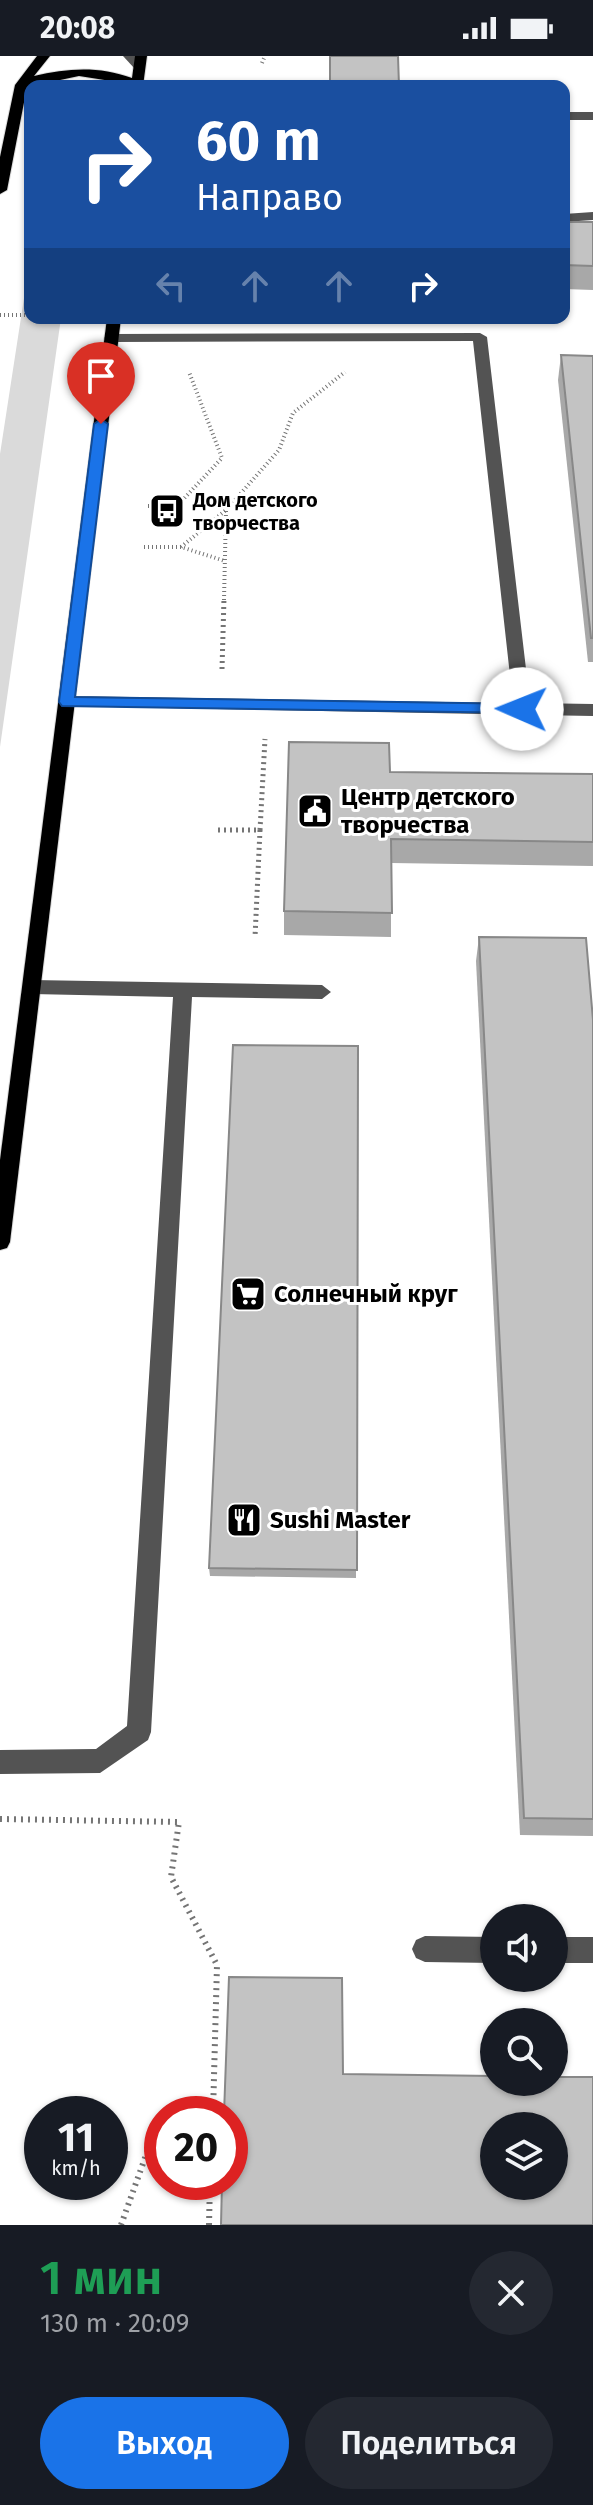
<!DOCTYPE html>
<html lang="ru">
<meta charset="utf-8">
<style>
:root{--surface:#171b24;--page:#242831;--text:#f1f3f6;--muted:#9ea1a6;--accent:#1a73e8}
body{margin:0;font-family:"Fira Sans",sans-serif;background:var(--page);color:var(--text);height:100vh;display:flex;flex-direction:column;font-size:30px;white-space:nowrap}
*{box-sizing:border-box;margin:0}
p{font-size:26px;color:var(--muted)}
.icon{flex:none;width:44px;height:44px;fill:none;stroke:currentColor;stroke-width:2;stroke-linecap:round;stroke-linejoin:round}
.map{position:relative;height:2169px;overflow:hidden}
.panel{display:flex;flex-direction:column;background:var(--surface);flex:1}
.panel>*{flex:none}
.hud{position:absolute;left:24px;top:24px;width:546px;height:244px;border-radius:16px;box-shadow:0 2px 6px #0004;background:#1a4fa0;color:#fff;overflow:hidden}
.tools{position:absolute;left:480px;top:1848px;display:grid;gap:16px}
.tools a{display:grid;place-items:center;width:88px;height:88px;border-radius:50%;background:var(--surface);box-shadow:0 2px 6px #0004;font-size:40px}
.speed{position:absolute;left:24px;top:2040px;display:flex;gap:16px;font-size:40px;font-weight:700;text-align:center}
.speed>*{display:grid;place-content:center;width:104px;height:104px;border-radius:50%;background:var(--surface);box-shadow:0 2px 6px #0004;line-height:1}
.speed small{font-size:20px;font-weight:400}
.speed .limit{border:12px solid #d22;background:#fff;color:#111}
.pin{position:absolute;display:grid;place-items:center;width:68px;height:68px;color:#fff;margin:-82px -34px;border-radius:50% 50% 50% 0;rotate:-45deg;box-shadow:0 0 8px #0007}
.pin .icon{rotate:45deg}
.me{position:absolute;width:88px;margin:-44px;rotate:271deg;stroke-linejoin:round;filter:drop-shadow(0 0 6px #0008)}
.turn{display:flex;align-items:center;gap:28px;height:168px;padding:0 40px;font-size:36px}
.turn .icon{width:104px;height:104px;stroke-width:2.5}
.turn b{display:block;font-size:56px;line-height:68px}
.lanes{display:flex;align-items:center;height:76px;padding:0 40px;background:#0003;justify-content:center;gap:40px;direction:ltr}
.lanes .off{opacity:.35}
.round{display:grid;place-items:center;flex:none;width:84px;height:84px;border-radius:42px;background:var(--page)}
.headline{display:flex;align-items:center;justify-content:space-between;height:136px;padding:0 40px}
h1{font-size:48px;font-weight:600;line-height:60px;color:#1e9e55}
.action{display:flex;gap:16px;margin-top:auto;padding:16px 40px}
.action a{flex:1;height:92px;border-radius:48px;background:var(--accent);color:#fff;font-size:32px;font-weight:600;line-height:92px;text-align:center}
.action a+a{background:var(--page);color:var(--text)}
.status{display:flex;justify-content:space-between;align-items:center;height:56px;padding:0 40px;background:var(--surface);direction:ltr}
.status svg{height:22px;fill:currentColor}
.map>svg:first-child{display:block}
.green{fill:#dadada}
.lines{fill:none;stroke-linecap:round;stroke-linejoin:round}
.major-casing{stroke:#dbdbdb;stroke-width:2}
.path-far2{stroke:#757575;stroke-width:4;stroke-dasharray:1 3;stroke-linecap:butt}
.path-far1{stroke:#757575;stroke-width:5;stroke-dasharray:2 4;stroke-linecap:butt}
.path{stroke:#757575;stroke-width:6;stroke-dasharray:2 5;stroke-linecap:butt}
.minor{fill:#535353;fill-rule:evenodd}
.major{fill:#000;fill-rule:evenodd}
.wall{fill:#a8a8a8}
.building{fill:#c3c3c3;stroke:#888;stroke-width:2;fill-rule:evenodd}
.route{fill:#1a73e8;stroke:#114b97;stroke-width:2}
.labels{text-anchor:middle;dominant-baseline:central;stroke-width:6;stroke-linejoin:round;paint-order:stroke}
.far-poi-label{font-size:20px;font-weight:bold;fill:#000;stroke:#fff;text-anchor:start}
.poi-label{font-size:24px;font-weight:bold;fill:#000;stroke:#fff;text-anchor:start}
</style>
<div class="status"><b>20:08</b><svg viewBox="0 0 49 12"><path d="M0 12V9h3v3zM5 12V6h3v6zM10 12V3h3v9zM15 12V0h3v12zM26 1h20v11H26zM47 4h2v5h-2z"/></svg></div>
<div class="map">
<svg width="593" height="2169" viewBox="0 0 593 2169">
<rect width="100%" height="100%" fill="#fff"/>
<!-- green -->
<path class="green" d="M30,203v59h31l-61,429v-293z"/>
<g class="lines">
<defs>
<g id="major">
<path d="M37,0h13l-16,20c34,-8 65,-10 98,2l3,-22h12l-4,30 -64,-10 -52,11 -20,103 -7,4v-37l15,-72z"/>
<path d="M107,262h14l-111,924 -3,6 -7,2v-90z"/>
</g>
</defs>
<!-- major casing -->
<use href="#major" class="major-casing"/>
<!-- path-far2 -->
<g class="path-far2">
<path d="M262,7l3,-7"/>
<path d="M0,259h30"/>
<path d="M148,450h29l45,-48 -33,-86"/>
<path d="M144,491h37l44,14"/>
<path d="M181,491l45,-37 53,-60 14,-37 52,-41"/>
<path d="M224,544l2,-89"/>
</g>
<!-- path-far1 -->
<g class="path-far1">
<path d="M222,613l2,-71"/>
<path d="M218,774h42l-5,107"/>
<path d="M260,774l5,-91"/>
</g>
<!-- path -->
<g class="path">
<path d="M0,1763l179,3 -8,55 46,88 -4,149"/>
<path d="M121,2169l34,-95h7"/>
<path d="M209,2169l1,-43"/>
</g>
<!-- minor -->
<g class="minor">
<path d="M123,0h13l9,10 -10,3z"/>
<rect x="564" y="56" width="29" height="8"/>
<path d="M593,156v8l-29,2v-8z"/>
<path d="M480,277l7,4 43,366 63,1v12l-532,-10 -2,-4 8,-6 446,7 -40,-362 -362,1 -7,-4 7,-4z"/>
<path d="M32,924l290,5 9,7 -9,7 -130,-2 -41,735 -3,8 -48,33 -100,1v-24l96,-1 31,-23 46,-729 -141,-3 -9,-7z"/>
<path d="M425,1880l69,1v26l-69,-1 -9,-4 -4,-9 4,-9z"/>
<rect x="554" y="1881" width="39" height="26"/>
</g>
<!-- major -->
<use href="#major" class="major"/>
</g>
<!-- wall -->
<g class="wall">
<path d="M564,166h29v68l-29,-1z"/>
<path d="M328,262h76v2l-76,-1z"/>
<path d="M561,299l32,1v306h-5l-30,-282z"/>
<path d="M390,716l203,2v92l-202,-3v74l-107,-2v-24z"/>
<path d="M479,881l114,83v816l-73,-1 -44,-874z"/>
<path d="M358,990l-2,532 -146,-2 -1,-8z"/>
</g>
<!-- building -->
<g class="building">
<path d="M330,0h68l1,30h-69z"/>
<path d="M564,166h29v44l-29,-1z"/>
<path d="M561,299l32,1v282h-2z"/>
<path d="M289,686l100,1 1,29 203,2v68l-202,-3 1,74 -108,-2z"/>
<path d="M479,881l107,1 7,82v799l-69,-1z"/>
<path d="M233,989l125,1 -1,524 -148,-2z"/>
<path d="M229,1921l113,1 1,96 151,2v6h60v-5h39v148h-372l1,-43h8v-68h-6zM494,2070h60v60h-60z"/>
</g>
<!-- route -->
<path class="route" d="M101,363l7,5 -33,273 447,7 8,5 -3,4 -465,-7 -3,-4 35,-278z"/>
<!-- icons -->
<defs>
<symbol id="bus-square" viewBox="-11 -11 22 22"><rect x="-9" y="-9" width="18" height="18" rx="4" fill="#000" stroke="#fff"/><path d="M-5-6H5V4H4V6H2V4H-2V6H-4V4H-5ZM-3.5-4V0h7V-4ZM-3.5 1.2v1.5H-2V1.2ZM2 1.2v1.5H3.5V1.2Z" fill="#fff"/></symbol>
<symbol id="civic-square" viewBox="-11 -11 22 22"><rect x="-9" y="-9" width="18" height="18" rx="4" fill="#000" stroke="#fff"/><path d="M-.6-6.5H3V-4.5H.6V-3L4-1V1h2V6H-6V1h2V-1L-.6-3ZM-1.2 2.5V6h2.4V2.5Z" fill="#fff"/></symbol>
<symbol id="supermarket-square" viewBox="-11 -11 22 22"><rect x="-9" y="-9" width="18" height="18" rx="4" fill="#000" stroke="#fff"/><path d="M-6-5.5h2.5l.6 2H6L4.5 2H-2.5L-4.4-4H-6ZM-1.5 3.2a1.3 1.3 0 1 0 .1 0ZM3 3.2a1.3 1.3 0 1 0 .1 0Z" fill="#fff"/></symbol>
<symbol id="restaurant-square" viewBox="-11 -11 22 22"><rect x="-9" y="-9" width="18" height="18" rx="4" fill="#000" stroke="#fff"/><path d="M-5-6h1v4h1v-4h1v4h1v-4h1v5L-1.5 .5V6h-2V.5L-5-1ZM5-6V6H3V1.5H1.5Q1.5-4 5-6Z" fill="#fff"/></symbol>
</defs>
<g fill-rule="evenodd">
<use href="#bus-square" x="147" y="435" width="40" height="40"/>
<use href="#civic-square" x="295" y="735" width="40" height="40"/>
<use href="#supermarket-square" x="228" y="1218" width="40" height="40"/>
<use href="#restaurant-square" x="224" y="1444" width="40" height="40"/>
</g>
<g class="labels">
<!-- far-poi labels -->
<g class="far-poi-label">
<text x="193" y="444">Дом детского<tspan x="193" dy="23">творчества</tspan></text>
</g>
<!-- poi labels -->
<g class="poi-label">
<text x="341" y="741">Центр детского<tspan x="341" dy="28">творчества</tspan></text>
<text x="274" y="1238">Солнечный круг</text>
<text x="270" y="1464">Sushi Master</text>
</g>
</g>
</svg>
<div class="tools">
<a><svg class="icon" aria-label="sound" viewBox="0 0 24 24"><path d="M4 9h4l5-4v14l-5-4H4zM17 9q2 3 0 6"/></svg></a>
<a><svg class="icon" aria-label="search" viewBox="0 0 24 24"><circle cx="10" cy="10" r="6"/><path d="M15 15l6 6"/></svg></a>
<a><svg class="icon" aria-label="layers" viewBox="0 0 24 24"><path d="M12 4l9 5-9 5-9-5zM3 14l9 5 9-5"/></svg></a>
</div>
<div class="speed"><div>11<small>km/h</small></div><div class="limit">20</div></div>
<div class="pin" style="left:101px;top:368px;background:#d93025"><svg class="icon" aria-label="arrive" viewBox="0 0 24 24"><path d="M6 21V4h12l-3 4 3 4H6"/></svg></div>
<svg class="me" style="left:522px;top:653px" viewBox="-20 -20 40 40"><circle r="19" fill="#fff"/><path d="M0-13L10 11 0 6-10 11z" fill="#1a73e8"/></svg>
<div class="hud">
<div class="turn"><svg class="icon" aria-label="right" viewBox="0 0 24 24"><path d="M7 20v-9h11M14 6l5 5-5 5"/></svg><div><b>60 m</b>Направо</div></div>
<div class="lanes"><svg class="icon off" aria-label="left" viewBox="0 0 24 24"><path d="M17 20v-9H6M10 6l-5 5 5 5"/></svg><svg class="icon off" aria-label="ahead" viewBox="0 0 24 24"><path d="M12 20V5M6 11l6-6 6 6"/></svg><svg class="icon off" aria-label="ahead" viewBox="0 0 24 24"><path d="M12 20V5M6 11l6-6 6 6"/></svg><svg class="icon" aria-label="right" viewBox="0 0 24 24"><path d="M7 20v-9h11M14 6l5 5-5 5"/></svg></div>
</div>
</div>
<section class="panel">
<div class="headline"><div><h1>1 мин</h1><p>130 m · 20:09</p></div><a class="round"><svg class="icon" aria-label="close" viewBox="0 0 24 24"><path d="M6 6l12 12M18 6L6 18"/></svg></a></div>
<div class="action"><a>Выход</a><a>Поделиться</a></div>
</section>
